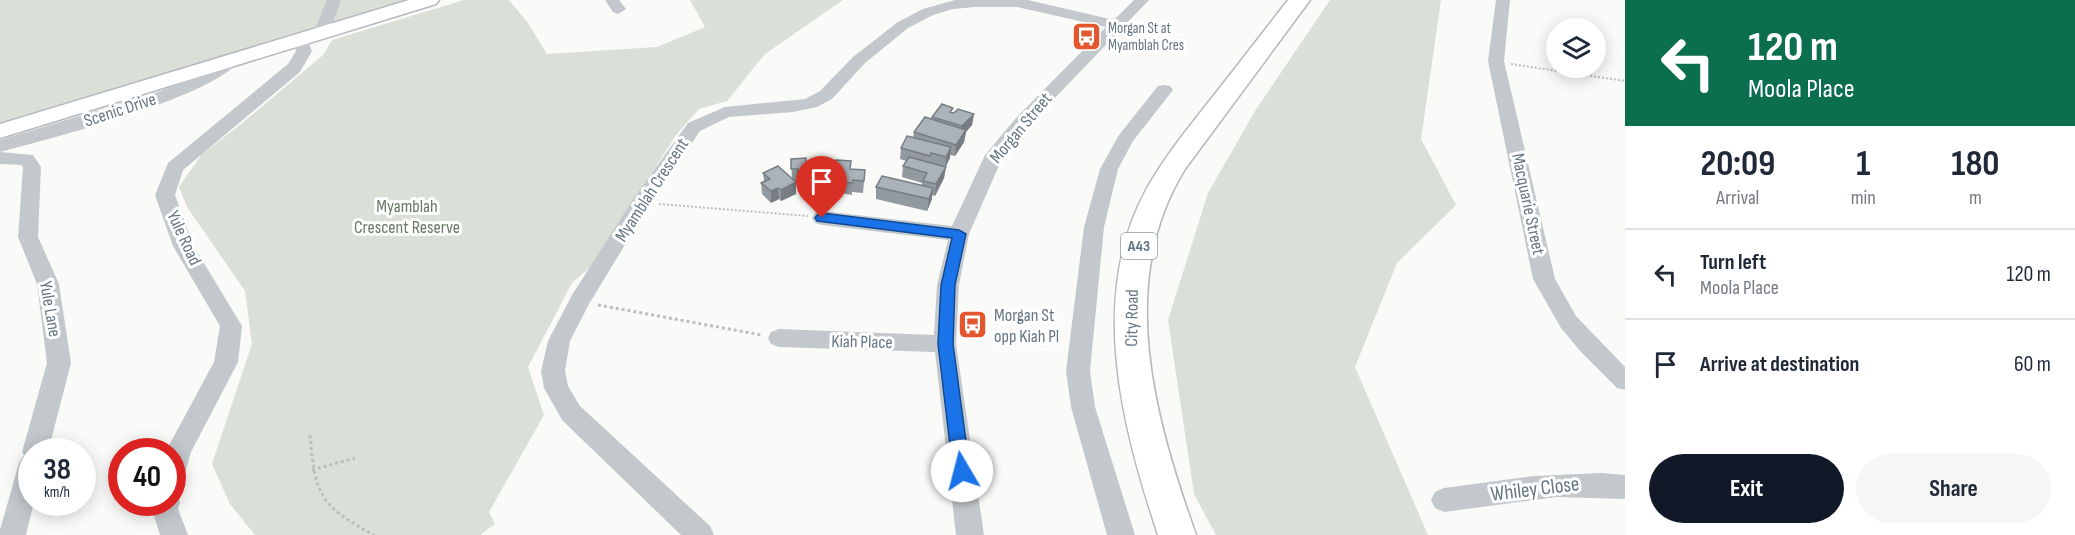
<!DOCTYPE html>
<style>
:root{--surface:#fff;--page:#f6f6f7;--text:#1f2937;--muted:#747a83;--line:#e0e1e3;--accent:#111827}
body{margin:0;font-family:"Sofia Sans Condensed",sans-serif;background:var(--page);color:var(--text);height:100vh;display:flex;flex-direction:column;font-size:22px;white-space:nowrap}
*{box-sizing:border-box;margin:0}
p{font-size:20px;color:var(--muted)}
.icon{flex:none;width:33px;height:33px;fill:none;stroke:currentColor;stroke-width:2;stroke-linecap:round;stroke-linejoin:round}
.map{position:relative;flex:1;overflow:hidden}
.drawer{display:flex;flex-direction:column;background:var(--surface);width:450px}
.drawer>*{flex:none}
.guide{background:#0b6e4f;color:#fff;overflow:hidden}
.tools{position:absolute;left:1546px;top:18px;display:grid;gap:12px}
.tools a{display:grid;place-items:center;width:60px;height:60px;border-radius:50%;background:var(--surface);box-shadow:0 3px 15px #0003;font-size:30px}
.speed{position:absolute;left:18px;top:438px;display:flex;gap:12px;font-size:30px;font-weight:700;text-align:center}
.speed>*{display:grid;place-content:center;width:78px;height:78px;border-radius:50%;background:var(--surface);box-shadow:0 3px 15px #0003;line-height:1}
.speed small{font-size:15px;font-weight:400}
.speed .limit{border:9px solid #d22;background:#fff;color:#111}
.pin{position:absolute;display:grid;place-items:center;width:51px;height:51px;color:#fff;margin:-62px -26px;border-radius:50% 50% 50% 0;rotate:-45deg;box-shadow:0 0 6px #0007}
.pin .icon{rotate:45deg}
.me{position:absolute;width:66px;margin:-33px;rotate:352deg;stroke-linejoin:round;filter:drop-shadow(0 0 4px #0008)}
.turn{display:flex;align-items:center;gap:21px;height:126px;padding:0 24px;font-size:27px}
.turn .icon{width:78px;height:78px;stroke-width:2.5}
.turn b{display:block;font-size:42px;line-height:51px}
.eta{display:flex;justify-content:space-evenly;align-items:center;height:102px;text-align:center}
.eta b{font-size:36px;font-weight:700;line-height:42px}
.button{display:flex;gap:12px;margin-top:auto;padding:12px 24px}
.button a{flex:1;height:69px;border-radius:36px;background:var(--accent);color:#fff;font-size:24px;font-weight:700;line-height:69px;text-align:center}
.button a+a{background:var(--page);color:var(--text)}
ul{padding:0;list-style:none}
li{display:flex;align-items:center;gap:18px;height:90px;padding:0 24px;border-top:2px solid var(--line)}
li div{flex:1}
li b{display:block;font-size:22px}
li em{font-style:normal}
main{display:flex;flex:1;min-height:0}
.map>svg:first-child{display:block}
.green{fill:#dadfd7}
.lines{fill:none;stroke-linecap:round;stroke-linejoin:round}
.major-casing{stroke:#b5babe;stroke-width:3}
.highway-casing{stroke:#b4b9bd;stroke-width:3}
.path-far1{stroke:#bbbfc2;stroke-width:2;stroke-dasharray:2 2;stroke-linecap:butt}
.path{stroke:#bbbfc2;stroke-width:3;stroke-dasharray:3 3;stroke-linecap:butt}
.minor{fill:#c3c8cc;fill-rule:evenodd}
.major{fill:#fff;fill-rule:evenodd}
.highway{fill:#fff;fill-rule:evenodd}
.wall{fill:#929a9f}
.shaded-wall{fill:#777d82}
.building{fill:#aab3b9;stroke:#777d82;stroke-width:1.5}
.route{fill:#1a73e8;stroke:#114b97;stroke-width:1.5}
.labels{text-anchor:middle;dominant-baseline:central;stroke-width:6;stroke-linejoin:round;paint-order:stroke}
.far-poi-label{font-size:15px;fill:#657683;stroke:#fff;text-anchor:start}
.shield{fill:#fff;stroke:#939fa8;stroke-width:1.5}
.shield-label{font-size:16px;font-weight:bold;fill:#657683}
.street-label{font-size:18px;fill:#657683;stroke:#fff}
.park-label{font-size:18px;fill:#687a64;stroke:#fff}
.poi-label{font-size:18px;fill:#657683;stroke:#fff;text-anchor:start}
.near-street-label{font-size:21px;fill:#657683;stroke:#fff}
</style>
<main>
<div class="map">
<svg width="1625" height="535" viewBox="0 0 1625 535">
<rect width="100%" height="100%" fill="#fafaf8"/>
<!-- green -->
<g class="green">
<path d="M0,0h411l-383,118 -28,6z"/>
<path d="M464,0h45l19,23 19,31 110,-7 48,-20 -15,-27h153l-78,54 -38,47 -28,8 -23,26 -80,127 -24,21 -44,84 16,48 -55,97 6,12 -15,11h-225l-25,-31 -18,-40 40,-120 -7,-53 -58,-84 -8,-20 23,-33 38,-29 83,-70 9,-15z"/>
<path d="M1330,0h111l-20,139 35,66 -59,58 -42,104 73,168h-212l-22,-41 -26,-174 40,-127 47,-82z"/>
</g>
<g class="lines">
<defs>
<path id="major" d="M409,0h30l-3,4 -436,134v-14z"/>
<path id="highway" d="M1288,0h22l-125,169c-70,113 -30,250 11,366h-38c-36,-109 -70,-238 -12,-345 17,-31 39,-58 61,-86 27,-34 54,-69 81,-104z"/>
</defs>
<!-- major casing -->
<use href="#major" class="major-casing"/>
<!-- highway casing -->
<use href="#highway" class="highway-casing"/>
<!-- path-far1 -->
<g class="path-far1">
<path d="M1511,64l114,17"/>
<path d="M659,204l149,12"/>
</g>
<!-- path -->
<g class="path">
<path d="M598,305l164,30"/>
<path d="M310,435c5,60 10,71 64,100"/>
<path d="M312,470l43,-12"/>
</g>
<!-- minor -->
<g class="minor">
<path d="M327,0h14l-12,33 -8,5 -8,-5z"/>
<path d="M605,0h14l7,9 -8,5 -5,-2z"/>
<path d="M955,0h73l86,20 20,-20h15l-121,126 -27,35 -32,73 -10,51 -3,59 28,191h-28l-21,-183 -156,-5 -8,-3 -3,-6 3,-6 8,-3 155,6 3,-50 11,-45 -126,-15 -7,-2 -3,-5 3,-5 7,-2 130,15 33,-71 31,-37 90,-91 -89,-20h-42l-22,2 -20,6 -25,13 -43,35 -33,36 -15,8 -24,5 -64,5 -29,14 -52,76 -59,97 -19,37 -5,30 3,15 12,20 130,120 4,9h-33l-119,-115 -18,-32 -3,-17 7,-30 24,-46 62,-97 54,-75 37,-16 80,-8 15,-8 33,-34 45,-35 25,-13z"/>
<path d="M1496,0h14l-6,61 51,218 21,37 49,51v23l-8,-2 -36,-36 -20,-24 -28,-49 -45,-218z"/>
<path d="M300,34l6,2 6,15 -12,21 -117,98 -8,25 18,50 49,81 -4,36 -47,90 -10,35 -9,3v-38l-6,-1 48,-89 6,-36 -47,-80 -18,-51 13,-32 120,-99 8,-13 -4,-12z"/>
<path d="M232,55l8,5c-26,37 -191,79 -240,92v-12l158,-48 33,-13 25,-12 10,-10z"/>
<path d="M1164,85l6,1 3,4 -40,51 -15,28 -14,58 -14,144 5,36 40,128h-28l-36,-128 -5,-36 18,-144 16,-58 19,-34 39,-49z"/>
<path d="M0,152l33,3 8,12 -3,70 21,47 12,79 -23,89h-16v50h2l-8,33h-26v-5l19,-67 5,-8 -2,-3 25,-89 -10,-79 -19,-47 5,-70 -2,-2 -21,-1z"/>
<path d="M1602,473l23,2v24l-68,-2 -113,15 -9,-4 -4,-8 4,-8 9,-4 90,-12z"/>
<path d="M172,492l4,2 4,8 -2,7 10,26h-28l-8,-26 2,-7h18z"/>
</g>
<!-- major -->
<use href="#major" class="major"/>
<!-- highway -->
<use href="#highway" class="highway"/>
</g>
<!-- wall -->
<g class="wall">
<path d="M953,113l21,1 -2,11 -6,7 -2,10 -9,14 -5,-1 -4,12 -2,11 -9,18 -3,-1v4l-5,12 -51,-12v-12l46,-2v-2l-20,-6 1,-11 3,-5 -6,-2 1,-11 12,-11 1,-5 18,-12v-3z"/>
<path d="M791,159l15,3 23,16v11l-17,1v-3l-14,1v-7h-4l2,13 -15,7 -2,-2 -8,4 -9,-9 -1,-11 3,-1 -1,-9 29,6z"/>
<path d="M850,169l15,1 -2,23 -11,-1v3l-19,-3v-11z"/>
</g>
<!-- shaded-wall -->
<g class="shaded-wall">
<path d="M974,114l-2,11 -6,7 -2,10 -9,14 1,-11 5,-7 1,-12z"/>
<path d="M951,147l-1,11 -5,10 1,-1 -2,11 -9,18 1,-12 9,-16 1,-11z"/>
<path d="M796,182v12l-15,7v-11z"/>
<path d="M778,188l1,11 -8,4v-12z"/>
<path d="M933,188l-1,11 -5,12 2,-12z"/>
</g>
<!-- building -->
<g class="building">
<path d="M942,104l11,4 -3,4 4,1 4,-4 16,5 -12,12 -30,-9z"/>
<path d="M925,117l41,13 -10,15 -42,-13z"/>
<path d="M907,136l44,11 -5,10 -15,-4 -1,3 -29,-8z"/>
<path d="M909,157l37,10 -10,17 -13,-3 4,-8 -24,-7z"/>
<path d="M806,158v4h22l1,16h-17v-2h-14v-7h-7v-10z"/>
<path d="M836,160l15,1 -1,8 15,1 -1,11 -11,-1 -1,3 -19,-2z"/>
<path d="M778,166l18,16 -15,8 -3,-2 -7,3 -10,-8 9,-4 -7,-6z"/>
<path d="M882,176l51,12 -4,11 -53,-12z"/>
</g>
<!-- route -->
<path class="route" d="M822,213l137,17 7,4 -11,51 -2,59 17,127 -2,6 -6,2 -6,-2 -3,-6 -15,-127 3,-59 11,-47 -135,-17 -2,-3 2,-3z"/>
<!-- icons -->
<defs>
<symbol id="bus-square" viewBox="-11 -11 22 22"><rect x="-9" y="-9" width="18" height="18" rx="4" fill="#e4572e" stroke="#fff"/><path d="M-5-6H5V4H4V6H2V4H-2V6H-4V4H-5ZM-3.5-4V0h7V-4ZM-3.5 1.2v1.5H-2V1.2ZM2 1.2v1.5H3.5V1.2Z" fill="#fff"/></symbol>
</defs>
<g fill-rule="evenodd">
<use href="#bus-square" x="1070" y="20" width="33" height="33"/>
<use href="#bus-square" x="956" y="308" width="33" height="33"/>
</g>
<g class="labels">
<!-- far-poi labels -->
<g class="far-poi-label">
<text x="1108" y="28">Morgan St at<tspan x="1108" dy="17">Myamblah Cres</tspan></text>
</g>
<!-- shield labels -->
<rect class="shield" x="1121" y="233" width="36" height="26" rx="4.5"/>
<g class="shield-label">
<text x="1139" y="246">A43</text>
</g>
<!-- street labels -->
<g class="street-label">
<text transform="translate(120 110) rotate(-18)">Scenic Drive</text>
<text transform="translate(1021 128) rotate(-50)">Morgan Street</text>
<text transform="translate(652 190) rotate(-57)">Myamblah Crescent</text>
<text transform="translate(1528 204) rotate(78)">Macquarie Street</text>
<text transform="translate(184 238) rotate(65)">Yule Road</text>
<text transform="translate(50 309) rotate(80)">Yule Lane</text>
<text transform="translate(1132 318) rotate(-89)">City Road</text>
<text transform="translate(862 342) rotate(1)">Kiah Place</text>
</g>
<!-- park labels -->
<g class="park-label">
<text x="407" y="206">Myamblah<tspan x="407" dy="21">Crescent Reserve</tspan></text>
</g>
<!-- poi labels -->
<g class="poi-label">
<text x="994" y="315">Morgan St<tspan x="994" dy="21">opp Kiah Pl</tspan></text>
</g>
<!-- near-street labels -->
<g class="near-street-label">
<text transform="translate(1535 489) rotate(-7)">Whiley Close</text>
</g>
</g>
</svg>
<div class="tools">
<a><svg class="icon" aria-label="layers" viewBox="0 0 24 24"><path d="M12 4l9 5-9 5-9-5zM3 14l9 5 9-5"/></svg></a>
</div>
<div class="speed"><div>38<small>km/h</small></div><div class="limit">40</div></div>
<div class="pin" style="left:822px;top:218px;background:#d93025"><svg class="icon" aria-label="arrive" viewBox="0 0 24 24"><path d="M6 21V4h12l-3 4 3 4H6"/></svg></div>
<svg class="me" style="left:962px;top:471px" viewBox="-20 -20 40 40"><circle r="19" fill="#fff"/><path d="M0-13L10 11 0 6-10 11z" fill="#1a73e8"/></svg>
</div>
<section class="drawer">
<div class="guide">
<div class="turn"><svg class="icon" aria-label="left" viewBox="0 0 24 24"><path d="M17 20v-9H6M10 6l-5 5 5 5"/></svg><div><b>120 m</b>Moola Place</div></div>
</div>
<div class="eta">
<div><b>20:09</b><p>Arrival</p></div>
<div><b>1</b><p>min</p></div>
<div><b>180</b><p>m</p></div>
</div>
<ul>
<li><svg class="icon" aria-label="left" viewBox="0 0 24 24"><path d="M17 20v-9H6M10 6l-5 5 5 5"/></svg><div><b>Turn left</b><p>Moola Place</p></div><em>120 m</em></li>
<li><svg class="icon" aria-label="arrive" viewBox="0 0 24 24"><path d="M6 21V4h12l-3 4 3 4H6"/></svg><div><b>Arrive at destination</b></div><em>60 m</em></li>
</ul>
<div class="button"><a>Exit</a><a>Share</a></div>
</section>
</main>
